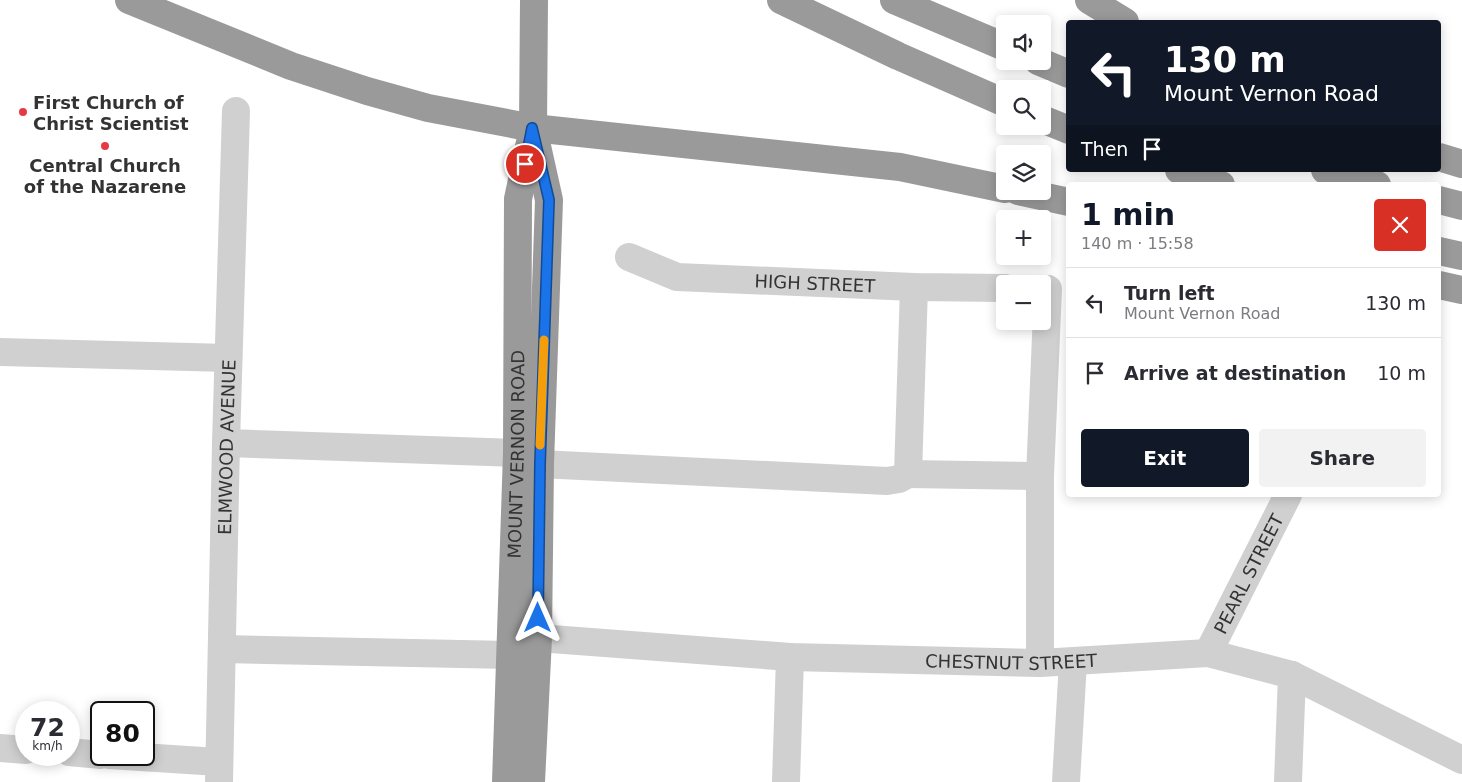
<!DOCTYPE html>
<meta charset="utf-8">
<style>
:root{--surface:#fff;--page:#f2f2f3;--text:#2b2b33;--muted:#7c7c81;--line:#e1e1e2;--accent:#111827}
body{margin:0;font-family:"DejaVu Sans",sans-serif;background:var(--page);color:var(--text);height:100vh;display:flex;flex-direction:column;font-size:19px;white-space:nowrap}
*{box-sizing:border-box;margin:0}
p{font-size:16px;color:var(--muted)}
.icon{flex:none;width:28px;height:28px;fill:none;stroke:currentColor;stroke-width:2;stroke-linecap:round;stroke-linejoin:round}
.map{position:relative;flex:1;overflow:hidden}
.sheet{position:absolute;left:1066px;top:182px;width:375px;height:315px;display:flex;flex-direction:column;background:var(--surface);border-radius:5px;box-shadow:0 2px 12px #0003}
.sheet>*{flex:none}
.top-card{position:absolute;left:1066px;top:20px;width:375px;height:152px;border-radius:5px;box-shadow:0 2px 12px #0003;background:#111827;color:#fff;overflow:hidden}
.buttons{position:absolute;left:996px;top:15px;display:grid;gap:10px}
.buttons a{display:grid;place-items:center;width:55px;height:55px;border-radius:5px;background:var(--surface);box-shadow:0 2px 12px #0003;font-size:25px}
.speed{position:absolute;left:15px;top:701px;display:flex;gap:10px;font-size:25px;font-weight:700;text-align:center}
.speed>*{display:grid;place-content:center;width:65px;height:65px;border-radius:50%;background:var(--surface);box-shadow:0 2px 12px #0003;line-height:1}
.speed small{font-size:12px;font-weight:400}
.speed .limit{border:2px solid #111;border-radius:8px;background:#fff;color:#111}
.pin{position:absolute;display:grid;place-items:center;width:42px;height:42px;color:#fff;margin:-21px;border:2px solid #fff;border-radius:50%;box-shadow:0 1px 5px #0007}
.me{position:absolute;width:55px;margin:-28px;rotate:0deg;stroke-linejoin:round;filter:drop-shadow(0 0 4px #0008)}
.turn{display:flex;align-items:center;gap:18px;height:105px;padding:0 15px;font-size:22px}
.turn .icon{width:65px;height:65px;stroke-width:2.5}
.turn b{display:block;font-size:35px;line-height:42px}
.then{display:flex;align-items:center;height:48px;padding:0 15px;background:#0003;gap:10px;font-size:19px}
.round{display:grid;place-items:center;flex:none;width:52px;height:52px;border-radius:5px;background:var(--page)}
.overview{display:flex;align-items:center;justify-content:space-between;height:85px;padding:0 15px}
h1{font-size:30px;font-weight:800;line-height:38px;color:var(--accent)}
.button{display:flex;gap:10px;margin-top:auto;padding:10px 15px}
.button a{flex:1;height:58px;border-radius:5px;background:var(--accent);color:#fff;font-size:20px;font-weight:800;line-height:58px;text-align:center}
.button a+a{background:var(--page);color:var(--text)}
ul{padding:0;list-style:none}
li{display:flex;align-items:center;gap:15px;height:70px;padding:0 15px;border-top:1px solid var(--line)}
li div{flex:1}
li b{display:block;font-size:19px}
li em{font-style:normal}
.map>svg:first-child{display:block}
.lines{fill:none;stroke-linecap:round;stroke-linejoin:round}
.minor{stroke:#d0d0d0;stroke-width:28}
.highway{stroke:#9a9a9a;stroke-width:28}
.route-casing{stroke:#114b97;stroke-width:12}
.route{stroke:#1a73e8;stroke-width:9}
.slow{stroke:#f59e0b;stroke-width:9}
.poi-dot{fill:#e63946;stroke:#fff;stroke-width:2}
.labels{text-anchor:middle;dominant-baseline:central;stroke-width:5;stroke-linejoin:round;paint-order:stroke}
.poi-label{font-size:18px;font-weight:bold;fill:#333;stroke:#fff;text-anchor:start}
.street-label{font-size:18px;fill:#333;stroke:#fff}
</style>
<div class="map">
<svg width="1462" height="782" viewBox="0 0 1462 782">
<rect width="100%" height="100%" fill="#fff"/>
<g class="lines">
<!-- minor -->
<g class="minor">
<path id="s1" d="M629,257l48,20 237,10 91,1"/>
<path d="M914,287l-6,187 132,2"/>
<path d="M0,352l228,6"/>
<path d="M226,443l291,10"/>
<path d="M540,464l347,17 12,-2 9,-5"/>
<path id="s2" d="M538,638l252,19 250,6 168,-10 84,22 170,85"/>
<path d="M222,649l288,6"/>
<path id="s3" d="M1208,653l80,-158"/>
<path d="M1040,663v-187l8,-187"/>
<path d="M0,748l26,2"/>
<path d="M69,752l32,3"/>
<path d="M109,755l110,7"/>
<path id="s4" d="M219,782l7,-339 10,-332"/>
<path d="M786,782l4,-125"/>
<path d="M1066,782l7,-120"/>
<path d="M1288,782l4,-107"/>
</g>
<!-- highway -->
<g class="highway">
<path d="M129,0l162,66 76,25 61,17 105,20 367,39 105,22"/>
<path d="M781,0l117,56 107,47"/>
<path d="M894,0l111,47"/>
<path d="M1089,0l36,22"/>
<path d="M1038,61l31,13"/>
<path d="M1042,119l27,11"/>
<path d="M1439,157l23,7"/>
<path d="M1179,170l42,15"/>
<path d="M1325,170l52,15"/>
<path d="M1018,191l51,11"/>
<path d="M1439,200l23,6"/>
<path d="M1439,251l23,5"/>
<path d="M1439,285l23,5"/>
<path id="s5" d="M506,782l11,-329 1,-254 15,-71 1,-128"/>
<path d="M531,782l7,-144 2,-174 9,-264 -14,-63"/>
</g>
</g>
<g class="lines">
<defs>
<path id="route" d="M525,164l7,-36 17,72 -9,264 -2,154"/>
</defs>
<!-- route casing -->
<use href="#route" class="route-casing"/>
<!-- route -->
<use href="#route" class="route"/>
<!-- slow -->
<path class="slow" d="M540,445l4,-105"/>
</g>
<!-- markers -->
<g class="poi-dot">
<circle cx="23" cy="112" r="5"/>
<circle cx="105" cy="146" r="5"/>
</g>
<g class="labels">
<!-- poi labels -->
<g class="poi-label">
<text x="33" y="102">First Church of<tspan x="33" dy="21">Christ Scientist</tspan></text>
<text x="105" y="165" text-anchor="middle">Central Church<tspan x="105" dy="21">of the Nazarene</tspan></text>
</g>
<!-- street labels -->
<g class="street-label">
<text stroke="none"><textPath href="#s1" startOffset="190">HIGH STREET</textPath></text>
<text stroke="none"><textPath href="#s4" startOffset="335">ELMWOOD AVENUE</textPath></text>
<text stroke="none"><textPath href="#s5" startOffset="328">MOUNT VERNON ROAD</textPath></text>
<text stroke="none"><textPath href="#s3" startOffset="89">PEARL STREET</textPath></text>
<text stroke="none"><textPath href="#s2" startOffset="474">CHESTNUT STREET</textPath></text>
</g>
</g>
</svg>
<div class="buttons">
<a><svg class="icon" aria-label="sound" viewBox="0 0 24 24"><path d="M4 9h4l5-4v14l-5-4H4zM17 9q2 3 0 6"/></svg></a>
<a><svg class="icon" aria-label="search" viewBox="0 0 24 24"><circle cx="10" cy="10" r="6"/><path d="M15 15l6 6"/></svg></a>
<a><svg class="icon" aria-label="layers" viewBox="0 0 24 24"><path d="M12 4l9 5-9 5-9-5zM3 14l9 5 9-5"/></svg></a>
<a>+</a>
<a>−</a>
</div>
<div class="speed"><div>72<small>km/h</small></div><div class="limit">80</div></div>
<div class="pin" style="left:525px;top:164px;background:#d93025"><svg class="icon" aria-label="arrive" viewBox="0 0 24 24"><path d="M6 21V4h12l-3 4 3 4H6"/></svg></div>
<svg class="me" style="left:538px;top:618px" viewBox="-20 -20 40 40"><path d="M0-17L14 15 0 8-14 15z" fill="#1a73e8" stroke="#fff" stroke-width="4"/></svg>
<div class="top-card">
<div class="turn"><svg class="icon" aria-label="left" viewBox="0 0 24 24"><path d="M17 20v-9H6M10 6l-5 5 5 5"/></svg><div><b>130 m</b>Mount Vernon Road</div></div>
<div class="then">Then<svg class="icon" aria-label="arrive" viewBox="0 0 24 24"><path d="M6 21V4h12l-3 4 3 4H6"/></svg></div>
</div>
<section class="sheet">
<div class="overview"><div><h1>1 min</h1><p>140 m · 15:58</p></div><a class="round" style="background:#d93025;color:#fff"><svg class="icon" aria-label="close" viewBox="0 0 24 24"><path d="M6 6l12 12M18 6L6 18"/></svg></a></div>
<ul>
<li><svg class="icon" aria-label="left" viewBox="0 0 24 24"><path d="M17 20v-9H6M10 6l-5 5 5 5"/></svg><div><b>Turn left</b><p>Mount Vernon Road</p></div><em>130 m</em></li>
<li><svg class="icon" aria-label="arrive" viewBox="0 0 24 24"><path d="M6 21V4h12l-3 4 3 4H6"/></svg><div><b>Arrive at destination</b></div><em>10 m</em></li>
</ul>
<div class="button"><a>Exit</a><a>Share</a></div>
</section>
</div>
